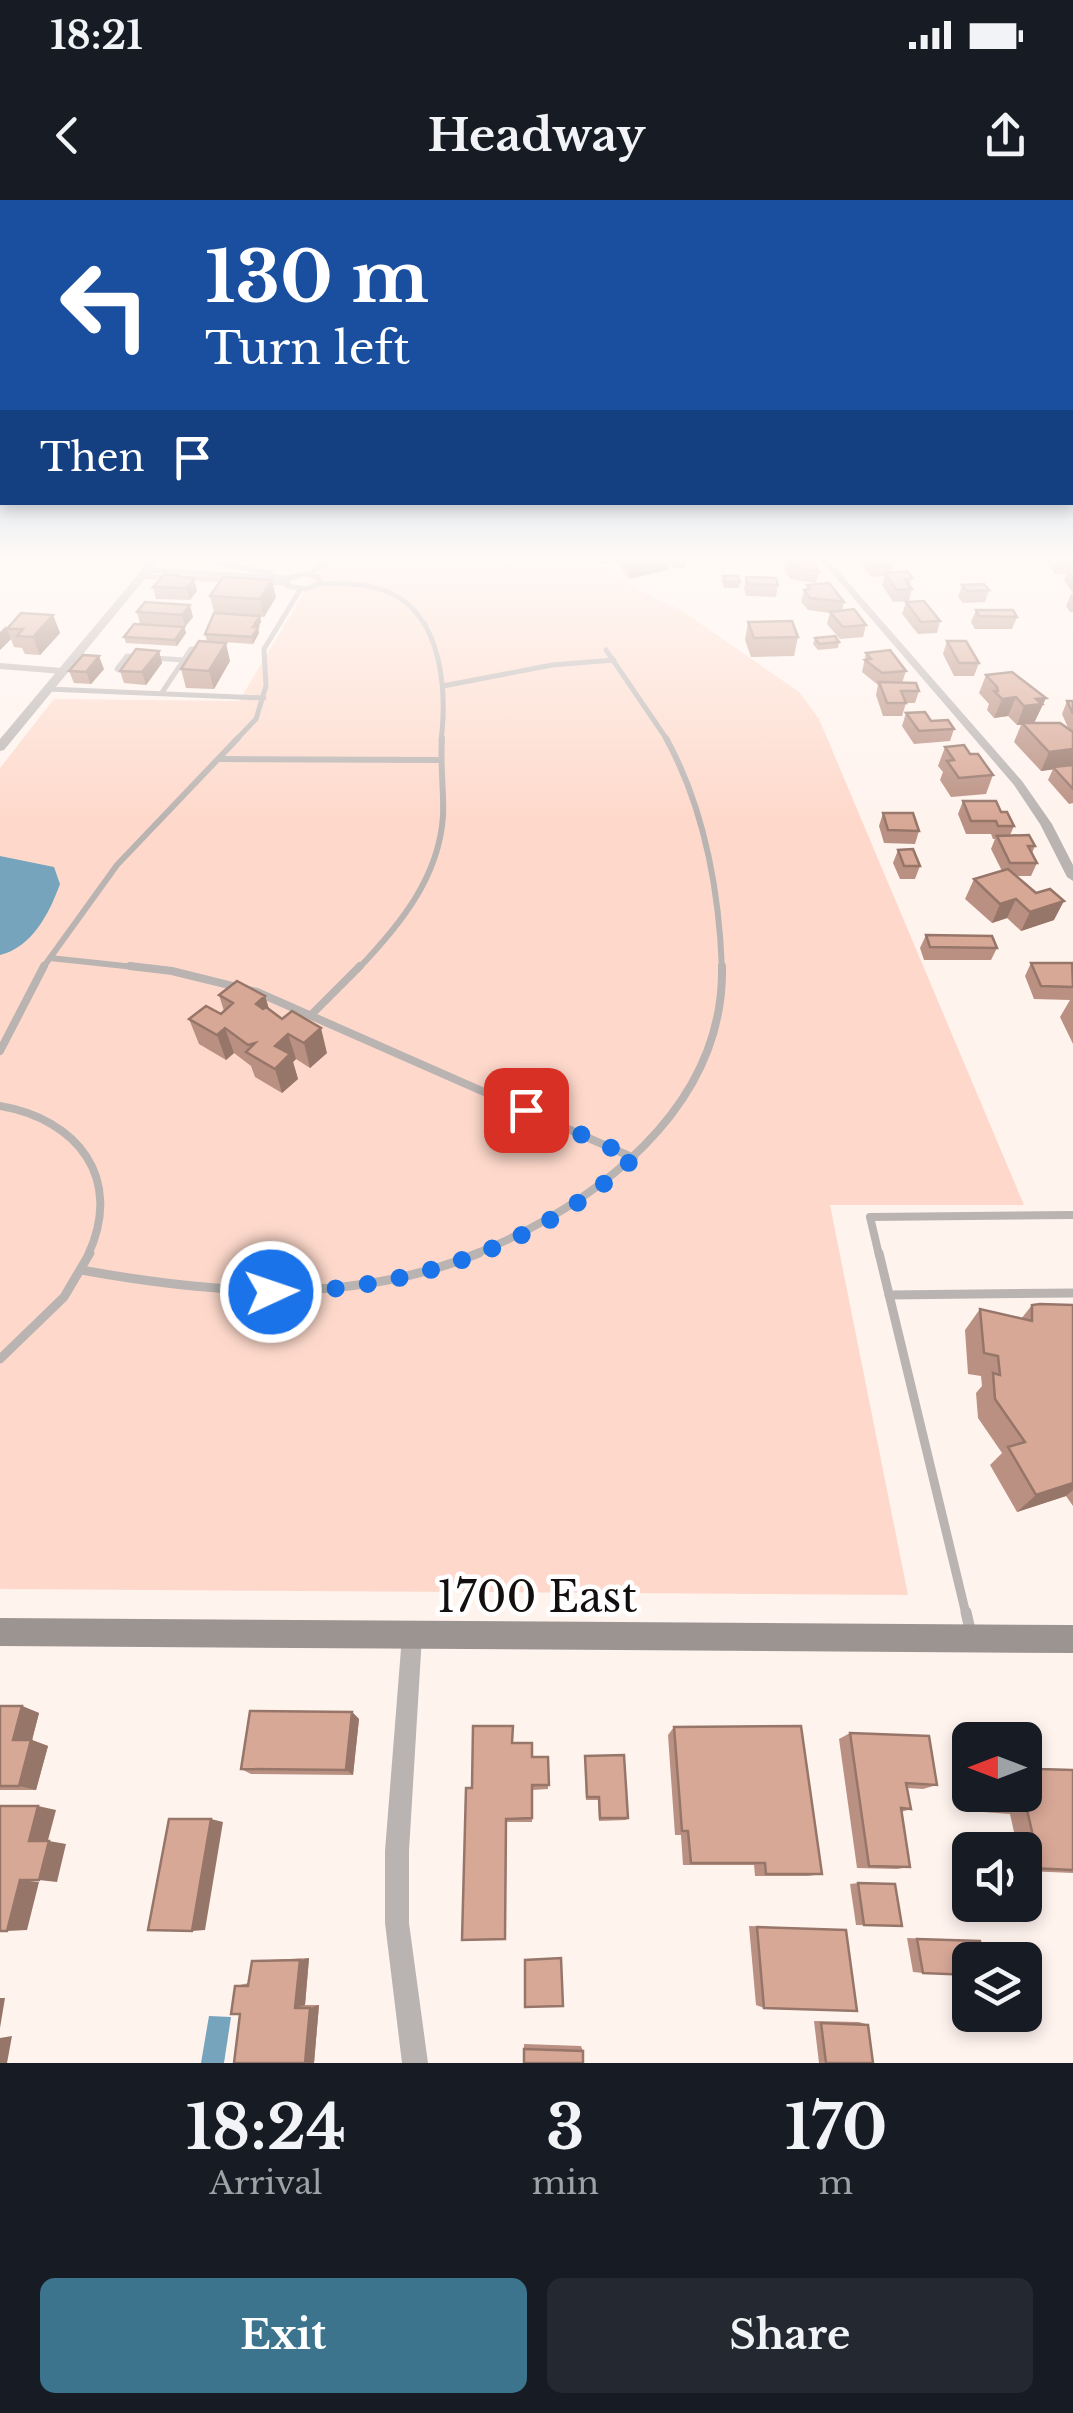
<!DOCTYPE html>
<style>
:root{--surface:#171b24;--page:#242831;--text:#f1f3f6;--muted:#9ea1a6;--accent:#3c748e}
body{margin:0;font-family:"Libre Baskerville",serif;background:var(--page);color:var(--text);height:100vh;display:flex;flex-direction:column;font-size:38px;white-space:nowrap}
*{box-sizing:border-box;margin:0}
p{font-size:32px;color:var(--muted)}
.icon{flex:none;width:55px;height:55px;fill:none;stroke:currentColor;stroke-width:2;stroke-linecap:round;stroke-linejoin:round}
.map{position:relative;height:1863px;overflow:hidden}
.drawer{display:flex;flex-direction:column;background:var(--surface);flex:1}
.drawer>*{flex:none}
.guide{position:absolute;left:0px;top:0px;width:1075px;height:305px;box-shadow:0 5px 15px #0003;background:#1a4fa0;color:#fff;overflow:hidden}
.needle{width:65px;rotate:270deg}
.buttons{position:absolute;left:952px;top:1522px;display:grid;gap:20px}
.buttons a{display:grid;place-items:center;width:90px;height:90px;border-radius:15px;background:var(--surface);box-shadow:0 5px 15px #0003;font-size:50px}
.pin{position:absolute;display:grid;place-items:center;width:85px;height:85px;color:#fff;margin:-42px;border-radius:20px;box-shadow:0 5px 15px #0006}
.me{position:absolute;width:110px;margin:-55px;rotate:87deg;stroke-linejoin:round;filter:drop-shadow(0 0 8px #0008)}
.turn{display:flex;align-items:center;gap:35px;height:210px;padding:0 40px;font-size:45px}
.turn .icon{width:130px;height:130px;stroke-width:2.5}
.turn b{display:block;font-size:70px;line-height:85px}
.then{display:flex;align-items:center;height:95px;padding:0 40px;background:#0003;gap:20px;font-size:38px}
.eta{display:flex;justify-content:space-evenly;align-items:center;height:170px;text-align:center}
.eta b{font-size:60px;font-weight:700;line-height:70px}
.button{display:flex;gap:20px;margin-top:auto;padding:20px 40px}
.button a{flex:1;height:115px;border-radius:15px;background:var(--accent);color:#fff;font-size:40px;font-weight:700;line-height:115px;text-align:center}
.button a+a{background:var(--page);color:var(--text)}
.status{display:flex;justify-content:space-between;align-items:center;height:70px;padding:0 50px;background:var(--surface);direction:ltr}
.status svg{height:28px;fill:currentColor}
header{display:flex;justify-content:space-between;align-items:center;height:130px;padding:0 40px;background:var(--surface);font-size:45px;font-weight:700}
.map>svg:first-child{display:block}
.green{fill:#fed9cb}
.water{fill:#75a4bc}
.lines{fill:none;stroke-linecap:round;stroke-linejoin:round}
.service-far4{stroke:#b9b4b2;stroke-width:5}
.service-far3{stroke:#b9b4b2;stroke-width:6}
.service-far2{stroke:#b9b4b2;stroke-width:8}
.service-far1{stroke:#b9b4b2;stroke-width:9}
.service{stroke:#b9b4b2;stroke-width:11}
.minor{fill:#b9b4b2;fill-rule:evenodd}
.tertiary{fill:#b9b4b2;fill-rule:evenodd}
.secondary{fill:#9c9491;fill-rule:evenodd}
.wall{fill:#ba9082}
.shaded-wall{fill:#97766a}
.building{fill:#d8a897;stroke:#97766a;stroke-width:2.5}
.route{stroke:#1a73e8;stroke-width:18;stroke-dasharray:0 32.4}
.labels{text-anchor:middle;dominant-baseline:central;stroke-width:9;stroke-linejoin:round;paint-order:stroke}
.near-street-label{font-size:42px;fill:#130f0e;stroke:#fff}
</style>
<div class="status"><b>18:21</b><svg viewBox="0 0 49 12"><path d="M0 12V9h3v3zM5 12V6h3v6zM10 12V3h3v9zM15 12V0h3v12zM26 1h20v11H26zM47 4h2v5h-2z"/></svg></div>
<header><svg class="icon" aria-label="back" viewBox="0 0 24 24"><path d="M15 5l-7 7 7 7"/></svg>Headway<svg class="icon" aria-label="share" viewBox="0 0 24 24"><path d="M12 15V3M7 8l5-5 5 5M5 13v7h14v-7"/></svg></header>
<div class="map">
<svg width="1073" height="1863" viewBox="0 0 1073 1863">
<rect width="100%" height="100%" fill="#fff3ee"/>
<!-- green -->
<path class="green" d="M335,358h256l54,35 36,17 118,82 20,27 205,486h-194l78,390 -908,-6v-821l54,-69 185,2 77,-128z"/>
<!-- water -->
<g class="water">
<path d="M0,656l54,11 6,17c-11,30 -28,63 -60,71z"/>
<path d="M209,1816l22,1 -7,46h-23z"/>
</g>
<g class="lines">
<!-- service-far4 -->
<g class="service-far4">
<path d="M202,360l69,13"/>
<path d="M146,370l143,8"/>
<path d="M304,374l14,3 2,6 -14,6 -19,-3 2,-8z"/>
<path d="M310,374l20,-16"/>
<path d="M142,376l30,2"/>
<path d="M186,378l41,2"/>
<path d="M266,382l20,1"/>
<path d="M320,383c23,1 49,0 70,10 53,23 57,100 51,148"/>
<path d="M606,450l62,91"/>
<path d="M153,458l31,2"/>
<path d="M117,469l10,-13 12,1"/>
<path d="M443,486l109,-21 62,-5"/>
<path d="M48,489l216,9"/>
<path d="M163,491l28,-42 10,1"/>
<path d="M235,541l21,-22 10,-33 -2,-37 36,-59"/>
</g>
<!-- service-far3 -->
<g class="service-far3">
<path d="M666,538c39,71 53,152 56,231"/>
<path d="M221,559l220,1"/>
<path d="M50,758l103,11"/>
<path d="M42,769l75,-104 121,-127"/>
<path d="M358,769c41,-43 81,-91 85,-153 1,-26 -3,-52 -1,-78"/>
</g>
<!-- service-far2 -->
<g class="service-far2">
<path d="M130,766l42,5 85,21 377,166"/>
<path d="M311,815l49,-49"/>
<path d="M0,851l44,-85"/>
<path d="M0,906c77,13 124,72 88,149"/>
<path d="M473,1055c120,-49 252,-145 249,-289"/>
<path d="M879,1055l-9,-38 203,-2"/>
</g>
<!-- service-far1 -->
<g class="service-far1">
<path d="M879,1053l87,361"/>
<path d="M81,1070c134,24 269,36 398,-17"/>
<path d="M889,1095l184,-2"/>
<path d="M0,1159l64,-62 26,-44"/>
</g>
<!-- service -->
<path class="service" d="M966,1412l5,22"/>
<!-- minor -->
<g class="minor">
<path d="M819,358h8l195,223 30,43 21,41v16l-6,-4 -27,-53 -26,-39z"/>
<path d="M0,463l62,5 5,3 -5,3 -62,-5z"/>
<path d="M412,1426l7,3 3,7 -13,215v72l19,140h-26l-17,-140v-72l17,-215 3,-7z"/>
</g>
<!-- tertiary -->
<path class="tertiary" d="M152,358h10l-158,192 -4,1v-12z"/>
<!-- secondary -->
<path class="secondary" d="M0,1418l1073,7v28l-1073,-7z"/>
</g>
<!-- wall -->
<g class="wall">
<path d="M594,358h74l-1,12 -38,9 -12,-17 -18,2z"/>
<path d="M670,358h15l1,10h-13z"/>
<path d="M777,358h33l9,13 -3,12 -26,-4 -6,-10 2,-9h-7z"/>
<path d="M858,358h32l4,3 -3,12 21,5 -2,8 2,3 -3,12 -16,1 -11,-17 3,-9 -14,1 -13,-17z"/>
<path d="M1046,358h27v54h-3l-4,-6 5,-12 2,-1 -9,-13 2,-6h-11l-10,-14z"/>
<path d="M723,376l17,6 -1,6h-15l-2,-6z"/>
<path d="M746,377l32,8 -2,12 -30,-1 -2,-7z"/>
<path d="M194,379l3,12 -7,9 -34,-1 -3,-12z"/>
<path d="M807,385l37,17 -2,8 24,15 -3,12 -23,2 -13,-15 3,-11 -22,-3 -7,-8 3,-12h2z"/>
<path d="M962,385l27,5 -4,12 -22,1 -5,-6z"/>
<path d="M210,396l66,1 -12,20h-4l1,5 -3,5 1,6 -6,11 -46,-3 -2,-7 9,-21z"/>
<path d="M145,402l48,15 -9,10 2,6 -9,13 -51,-3 -2,-6 16,-13 -3,-12z"/>
<path d="M906,402l34,19 -3,12 -19,1 -16,-20z"/>
<path d="M976,410l41,7 -5,12h-37l-4,-7z"/>
<path d="M53,415l7,18 -20,22 -15,-1 -3,-6 -8,-1 -3,-8 -11,11 7,-22z"/>
<path d="M748,422l50,15 -4,19 -43,1 -6,-17z"/>
<path d="M815,438l24,4 -1,6 -20,2 -5,-6z"/>
<path d="M947,441l32,22 -5,13h-20l-11,-22z"/>
<path d="M159,451l3,12 -16,22 -22,-2 -4,-12z"/>
<path d="M866,453l40,18 -4,12 17,8 -4,12h-9l-4,13h-19l-7,-21 2,-10 -16,-13z"/>
<path d="M230,461l-16,28 -28,-1 -5,-19z"/>
<path d="M104,469l-13,15 -17,-1 -5,-12z"/>
<path d="M986,475l60,23 -12,25 35,7 -7,-16 5,-13h6v30h-2l2,1v71l-4,1 -21,-24 5,-11 -12,2 -27,-29 7,-17h-4l-9,-9 -14,2 -7,-8 2,-6 -10,-11z"/>
<path d="M906,513l48,16 -4,12 -36,3 -12,-18z"/>
<path d="M945,547l25,7 23,21 -7,19 -35,3 -11,-17 3,-8 -5,-6z"/>
<path d="M963,601l38,11 13,14 -4,9 25,11 -3,7 5,10 -6,13h-15l38,44 -33,11 -14,-13 -15,5 -27,-24 9,-20 28,-8 -11,-22 4,-10h-2l-2,-5h-25l-8,-20z"/>
<path d="M883,613l36,18 -4,13 -31,-1 -5,-17z"/>
<path d="M898,650l22,16 -5,13h-15l-7,-16z"/>
<path d="M926,735l71,13 -6,12h-67l-4,-12z"/>
<path d="M1031,763l42,2v79l-13,-27 10,-17 -36,-1 -9,-23z"/>
<path d="M219,795l46,1 4,13 58,44 -17,15 -14,-9 -3,3 5,17 -16,14 -27,-16 -4,-11 -17,-13 -8,7 -27,-16 -10,-25 32,-5 3,-3z"/>
<path d="M1032,1105h41v201l-7,-10 -49,16 -27,-47 12,-12 -24,-35 -2,-25 6,-7 -1,-10 -13,-2 -3,-44 15,-21 41,10z"/>
<path d="M0,1506h22l17,7 -7,27 16,6 -12,44h-36z"/>
<path d="M352,1512l7,7 -6,56 -102,-1 -10,-5z"/>
<path d="M513,1526v17l19,14h16v32l-16,1v32h-25l-2,117 -33,-151z"/>
<path d="M674,1527l148,147 -14,2h-53l-1,-11h-71l-2,-30h-6l-7,-100z"/>
<path d="M850,1533l87,52 -14,4 -16,-1 4,21 -10,3 9,55 -13,2 -40,-1 -18,-129z"/>
<path d="M984,1538l48,2 7,29 34,1v103l-48,-2v-21h-17l-2,-7 10,-2 -6,-27 -27,-2 -4,-17h46v-55h-45z"/>
<path d="M585,1556l43,62 -2,2 -27,1 -1,-21h-12z"/>
<path d="M858,1683l44,43 -46,-1 -6,-41z"/>
<path d="M749,1726l97,4 -82,78 -8,-3z"/>
<path d="M907,1738l73,3 -57,32 -10,-1z"/>
<path d="M309,1758l-4,47h14l-5,58h-80l6,-49 -5,-28 14,-3 3,-22z"/>
<path d="M814,1821l45,1 9,3 5,38h-54z"/>
<path d="M524,1844l57,2 2,5 -59,12z"/>
</g>
<!-- shaded-wall -->
<g class="shaded-wall">
<path d="M599,358h18v4l-18,2z"/>
<path d="M630,358h38l-1,12 -38,9z"/>
<path d="M194,379l3,12 -7,9 -3,-12z"/>
<path d="M272,380l4,17 -12,20 -4,-18z"/>
<path d="M190,405l3,12 -8,10 -3,-12z"/>
<path d="M53,415l7,18 -20,22 -7,-18z"/>
<path d="M260,416l1,6 -3,5 1,6 -6,11 -1,-7 1,-10z"/>
<path d="M6,426l5,13 -11,11v-18z"/>
<path d="M184,427l2,6 -9,13 -2,-6z"/>
<path d="M226,443l4,18 -16,28 -5,-18z"/>
<path d="M159,451l3,12 -16,22 -4,-13z"/>
<path d="M99,456l5,13 -13,15 -5,-12z"/>
<path d="M1016,497l-8,19 -14,2 8,-19z"/>
<path d="M1046,498l-12,25h-12l-1,2h-4l7,-19 12,-7z"/>
<path d="M1073,549v18l-32,4 8,-19z"/>
<path d="M1016,699l-9,19 -15,5 8,-19z"/>
<path d="M1064,701l-10,19 -33,11 9,-19z"/>
<path d="M265,796l8,26 -17,-18z"/>
<path d="M225,828l9,25 -8,7 -9,-25z"/>
<path d="M321,828l6,25 -17,15 -6,-25z"/>
<path d="M288,834l8,25 -3,3 5,17 -16,14 -7,-24v-23z"/>
<path d="M1073,1283v7l-7,6 -49,16 19,-17z"/>
<path d="M22,1506l17,7 -7,27 16,6 -12,44 -17,-4 -6,-46z"/>
<path d="M352,1512l7,7 -6,56 -7,-5z"/>
<path d="M38,1606l18,4 -9,34 -18,-3z"/>
<path d="M211,1619l12,3 -18,108 -13,1z"/>
<path d="M49,1641l17,3 -9,38 -18,-2z"/>
<path d="M20,1680l19,2 -12,48 -20,1z"/>
<path d="M309,1758l-4,47 -10,3 5,-48z"/>
<path d="M0,1798h5l-5,30z"/>
<path d="M319,1805l-5,58h-9l5,-55z"/>
<path d="M12,1836l-5,27h-7v-25z"/>
</g>
<!-- building -->
<g class="building">
<path d="M672,358h13l1,4h-13z"/>
<path d="M787,358h23l9,13 -26,-4z"/>
<path d="M868,358h22l4,3h-6l3,3 -17,1z"/>
<path d="M1056,358h17v4h-14z"/>
<path d="M907,371l5,7 -7,2 7,9 -16,1 -11,-17z"/>
<path d="M165,374l29,5 -7,9 -34,-1z"/>
<path d="M723,376h15l2,6h-15z"/>
<path d="M223,377l49,3 -12,19 -50,-3z"/>
<path d="M746,377l30,1 2,7 -30,-1z"/>
<path d="M829,383l15,19 -34,-4 -6,-8 6,-1 -3,-4z"/>
<path d="M984,384l5,6 -22,1 -5,-6z"/>
<path d="M924,401l16,20 -19,1 -15,-20z"/>
<path d="M145,402l45,3 -8,10 -45,-3z"/>
<path d="M854,409l12,16 -23,2 -13,-15z"/>
<path d="M976,410h37l4,7 -38,-1z"/>
<path d="M21,413l32,2 -20,22 -16,-1 6,-7h-16z"/>
<path d="M214,413l46,3 -7,11h5l-6,10 -47,-3z"/>
<path d="M792,421l6,16 -44,1 -6,-16z"/>
<path d="M134,424l50,3 -9,13 -51,-3z"/>
<path d="M835,436l4,6 -20,2 -4,-6z"/>
<path d="M199,441l27,2 -17,28 -28,-2z"/>
<path d="M947,441h19l13,22h-20z"/>
<path d="M136,449l23,2 -17,21 -22,-1z"/>
<path d="M890,450l16,21 -24,2 -17,-13 6,-1 -5,-6z"/>
<path d="M83,455l16,1 -13,16 -17,-1z"/>
<path d="M1012,472l34,26 -10,1 6,5 -18,2 -8,-9 -14,2 -8,-8h4l-1,-4 -11,-12z"/>
<path d="M879,482l37,1 3,8h-18l5,12h-19z"/>
<path d="M1067,501h6v13z"/>
<path d="M925,512l6,9 17,-1 6,9 -35,2 -13,-18z"/>
<path d="M1022,523h38l13,9v17l-24,3z"/>
<path d="M964,545l6,9h8l15,21 -34,3 -12,-17 7,-1 -9,-13z"/>
<path d="M1073,565v24l-20,-22z"/>
<path d="M963,601h33l5,11h6l7,14h-16l-2,-5h-25z"/>
<path d="M883,613h30l6,18 -31,-1z"/>
<path d="M1029,635l6,11h-7l9,17h-27l-13,-27z"/>
<path d="M913,649l7,17h-16l-6,-16z"/>
<path d="M1008,669l28,24 14,-4 14,12 -34,11 -14,-13 -16,5 -26,-25z"/>
<path d="M926,735l66,1 5,12 -67,-1z"/>
<path d="M1031,763h41l1,24 -32,-1z"/>
<path d="M237,781l28,15 -9,8 7,5 3,-2 16,12 10,-8 29,17 -17,15 -16,-9 -13,12 15,8 -15,15 -29,-17 9,-9 -7,2 -23,-17 -8,7 -28,-16 17,-13 15,8 12,-11 -14,-8z"/>
<path d="M1040,1104l33,1v178l-37,12 -28,-48 17,-5 -30,-43 -2,-26 7,2 -2,-19 -14,-3 -4,-44 52,12v-16z"/>
<path d="M0,1506h22l-9,34h18l-12,46h-19z"/>
<path d="M250,1511l102,1 -6,58 -105,-1z"/>
<path d="M473,1526h40l-1,17h20v14h16l1,28h-17v33l-26,1 -1,120 -43,1 4,-152h6z"/>
<path d="M801,1526l21,148h-56l-1,-11h-74l-3,-32h-6l-8,-104z"/>
<path d="M850,1533l79,3 8,49 -31,-2 5,26 -10,-1 9,59 -41,-1z"/>
<path d="M984,1538l48,2 7,29 34,1v100l-43,-2 -6,-28h10l-7,-30 -28,-2 -3,-13h29v-55h-40z"/>
<path d="M624,1555l4,63h-28l-1,-21h-12l-2,-41z"/>
<path d="M0,1606h38l-9,35h20l-10,39h-19l-13,51h-7z"/>
<path d="M169,1619h42l-19,112 -44,-1z"/>
<path d="M858,1683l37,1 7,42 -38,-1z"/>
<path d="M757,1727l89,3 11,81 -93,-3z"/>
<path d="M917,1739l63,2 3,19h-13v15l-47,-2z"/>
<path d="M561,1758l2,48 -38,1v-47z"/>
<path d="M300,1760l-5,48h15l-5,55h-71l6,-49h-9l4,-28h13l4,-25z"/>
<path d="M821,1823l47,2 5,38h-47z"/>
<path d="M524,1849l59,2v12h-59z"/>
</g>
<!-- sky -->
<linearGradient id="sky" x2="0" y2="1"><stop stop-color="#7aaed6"/><stop offset="0.58" stop-color="#fffaf7"/><stop offset="1" stop-color="#fffaf7" stop-opacity="0"/></linearGradient>
<rect width="1073" height="619" fill="url(#sky)"/>
<g class="lines">
<!-- route -->
<path class="route" d="M271,1092c131,0 267,-44 363,-134l-108,-48"/>
</g>
<g class="labels">
<!-- near-street labels -->
<g class="near-street-label">
<text x="537" y="1397">1700 East</text>
</g>
</g>
</svg>
<div class="buttons">
<a><svg class="needle" viewBox="-14 -14 28 28"><path d="M0-13l5 13h-10z" fill="#e53935"/><path d="M0 13l5-13h-10z" fill="#9ea1a6"/></svg></a>
<a><svg class="icon" aria-label="sound" viewBox="0 0 24 24"><path d="M4 9h4l5-4v14l-5-4H4zM17 9q2 3 0 6"/></svg></a>
<a><svg class="icon" aria-label="layers" viewBox="0 0 24 24"><path d="M12 4l9 5-9 5-9-5zM3 14l9 5 9-5"/></svg></a>
</div>
<div class="pin" style="left:526px;top:910px;background:#d93025"><svg class="icon" aria-label="arrive" viewBox="0 0 24 24"><path d="M6 21V4h12l-3 4 3 4H6"/></svg></div>
<svg class="me" style="left:271px;top:1092px" viewBox="-20 -20 40 40"><circle r="17" fill="#1a73e8" stroke="#fff" stroke-width="3"/><path d="M0-11L8 9 0 5-8 9z" fill="#fff"/></svg>
<div class="guide">
<div class="turn"><svg class="icon" aria-label="left" viewBox="0 0 24 24"><path d="M17 20v-9H6M10 6l-5 5 5 5"/></svg><div><b>130 m</b>Turn left</div></div>
<div class="then">Then<svg class="icon" aria-label="arrive" viewBox="0 0 24 24"><path d="M6 21V4h12l-3 4 3 4H6"/></svg></div>
</div>
</div>
<section class="drawer">
<div class="eta">
<div><b>18:24</b><p>Arrival</p></div>
<div><b>3</b><p>min</p></div>
<div><b>170</b><p>m</p></div>
</div>
<div class="button"><a>Exit</a><a>Share</a></div>
</section>
